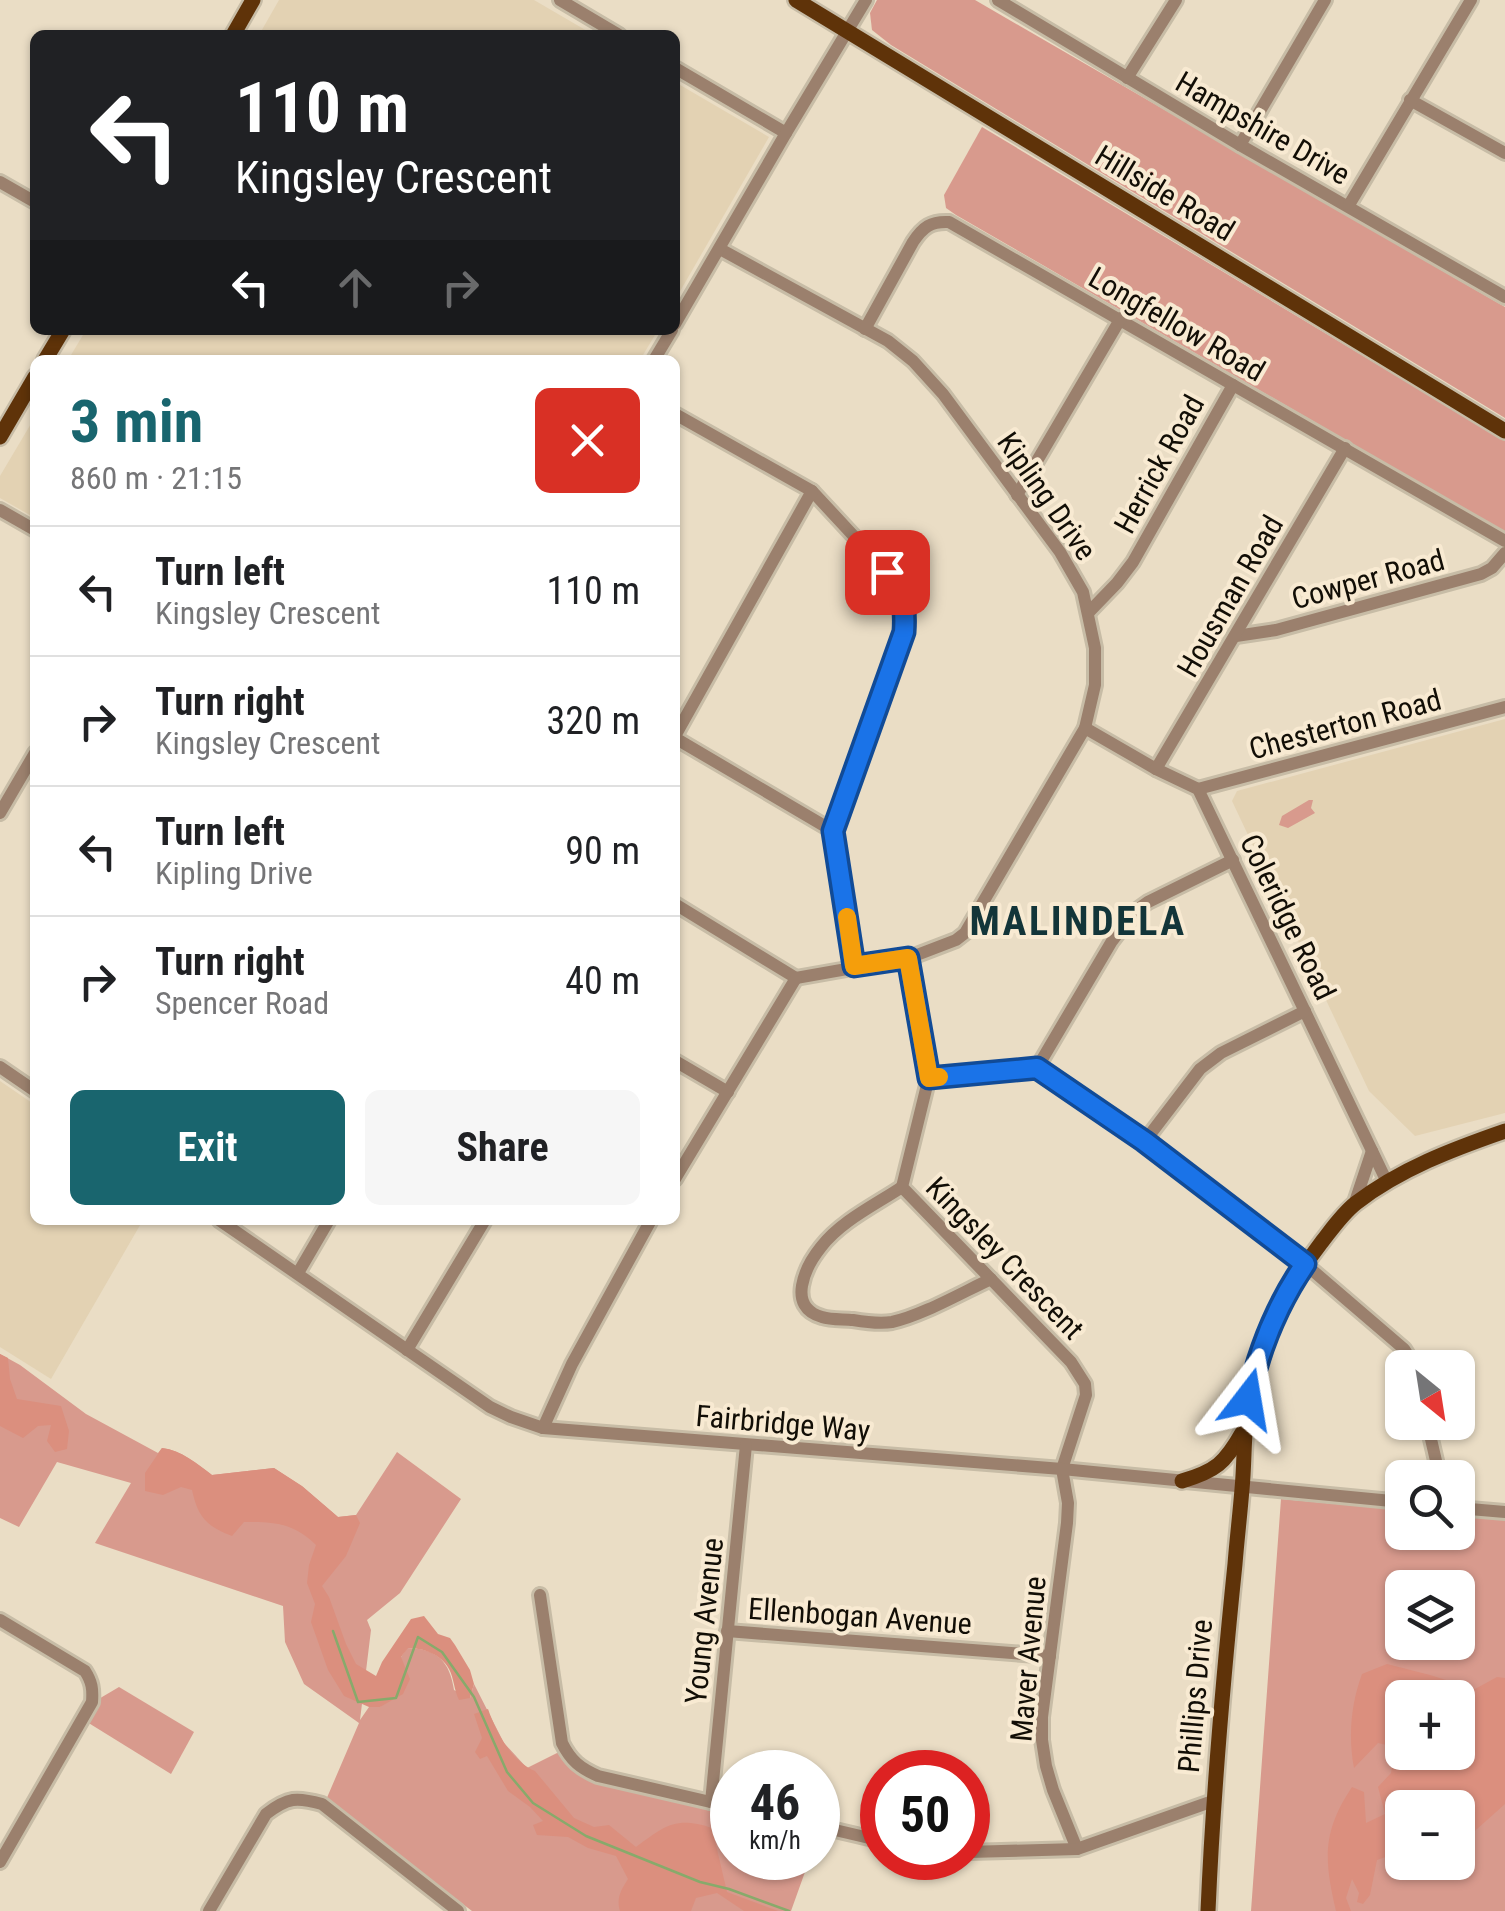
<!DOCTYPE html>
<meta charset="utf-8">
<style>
:root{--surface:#fff;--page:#f6f6f6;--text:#202124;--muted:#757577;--line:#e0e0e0;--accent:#19656e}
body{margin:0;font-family:"Roboto Condensed",sans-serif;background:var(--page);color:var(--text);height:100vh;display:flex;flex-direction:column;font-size:38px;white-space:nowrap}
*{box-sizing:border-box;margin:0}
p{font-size:32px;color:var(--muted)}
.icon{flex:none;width:55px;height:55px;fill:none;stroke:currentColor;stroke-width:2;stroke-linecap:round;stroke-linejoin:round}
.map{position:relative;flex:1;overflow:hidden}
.sheet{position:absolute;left:30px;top:355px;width:650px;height:870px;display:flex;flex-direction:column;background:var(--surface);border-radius:15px;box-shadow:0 2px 8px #0004}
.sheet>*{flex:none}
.top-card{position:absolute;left:30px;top:30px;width:650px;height:305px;border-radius:15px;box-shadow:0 2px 8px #0004;background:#202124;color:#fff;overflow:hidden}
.needle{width:65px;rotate:150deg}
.controls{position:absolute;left:1385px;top:1350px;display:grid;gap:20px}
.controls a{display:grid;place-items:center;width:90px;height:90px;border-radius:15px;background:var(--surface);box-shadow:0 2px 8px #0004;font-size:50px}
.speed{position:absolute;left:710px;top:1750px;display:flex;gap:20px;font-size:50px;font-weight:700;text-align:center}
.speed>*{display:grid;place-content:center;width:130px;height:130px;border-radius:50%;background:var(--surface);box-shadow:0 2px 8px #0004;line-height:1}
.speed small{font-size:25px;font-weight:400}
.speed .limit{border:15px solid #d22;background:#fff;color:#111}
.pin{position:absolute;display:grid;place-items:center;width:85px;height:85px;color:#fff;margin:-42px;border-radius:20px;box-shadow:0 5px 15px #0006}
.me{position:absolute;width:110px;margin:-55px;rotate:14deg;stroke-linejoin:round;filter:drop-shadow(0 0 8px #0008)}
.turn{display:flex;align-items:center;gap:35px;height:210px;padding:0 40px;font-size:45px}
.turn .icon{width:130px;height:130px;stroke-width:2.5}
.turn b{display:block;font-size:70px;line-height:85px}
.lanes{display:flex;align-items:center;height:95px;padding:0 40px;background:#0003;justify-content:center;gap:50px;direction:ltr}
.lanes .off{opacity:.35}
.round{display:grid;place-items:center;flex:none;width:105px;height:105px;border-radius:15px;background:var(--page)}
.summary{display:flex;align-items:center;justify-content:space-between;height:170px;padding:0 40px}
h1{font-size:60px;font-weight:700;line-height:75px;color:var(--accent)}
.action{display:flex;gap:20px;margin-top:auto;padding:20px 40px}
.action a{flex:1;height:115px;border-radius:15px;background:var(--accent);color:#fff;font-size:40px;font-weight:700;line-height:115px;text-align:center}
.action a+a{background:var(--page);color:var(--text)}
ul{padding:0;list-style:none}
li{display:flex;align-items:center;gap:30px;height:130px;padding:0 40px;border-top:2px solid var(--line)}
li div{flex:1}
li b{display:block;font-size:38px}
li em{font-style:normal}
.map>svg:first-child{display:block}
.built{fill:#e3d2b3}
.green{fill:#d89a8d;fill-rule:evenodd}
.forest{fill:#db8f7e;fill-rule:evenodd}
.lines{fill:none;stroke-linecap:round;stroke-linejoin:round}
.stream{stroke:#87aa6b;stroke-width:2.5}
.minor-casing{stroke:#c7bca6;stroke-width:18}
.major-casing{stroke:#c7bca6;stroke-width:20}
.minor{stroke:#9b806d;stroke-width:12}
.major{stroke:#5f3309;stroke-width:15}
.route-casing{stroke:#114b97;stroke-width:25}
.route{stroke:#1a73e8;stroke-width:18}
.slow{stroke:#f59e0b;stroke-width:18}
.labels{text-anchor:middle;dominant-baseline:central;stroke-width:8;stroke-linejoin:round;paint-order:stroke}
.street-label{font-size:30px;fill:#120e06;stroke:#f8ead2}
.district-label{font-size:40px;font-weight:bold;letter-spacing:2.5px;fill:#133539;stroke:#f8ead2}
</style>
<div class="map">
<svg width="1505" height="1911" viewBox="0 0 1505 1911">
<rect width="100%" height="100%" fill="#eaddc5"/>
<!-- built -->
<g class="built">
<path d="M279,0h255l60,35h-335z"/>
<path d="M675,82l94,55 -94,163z"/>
<path d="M86,330h572l-18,30h-572z"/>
<path d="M35,417v101l-35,-20v-22z"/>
<path d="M1505,719v394l-90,23 -46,-45 -137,-290 5,-10z"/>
<path d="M0,1081l35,24v115h108l-92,159 -51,-32z"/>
</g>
<!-- green -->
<g class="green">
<path d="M877,0h98l530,307v111l-614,-373 -19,-15 -2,-17z"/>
<path d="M982,127l523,314v91l-549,-317 -10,-7 -2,-13z"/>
<path d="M1309,800h4l-2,8 4,5 -27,15 -9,-3 3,-9z"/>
<path d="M0,1354l20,11 66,49 72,39 4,-5c19,2 35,16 50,27l62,-7 29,19 35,30 18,-2 41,-63 64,47 -61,94 -33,27 4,10 -11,90 9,-13h11l21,-50 6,-9c30,0 43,14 47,42l16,8 4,-14 30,59 23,25 36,-18 15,20 154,39v49h78l-19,53h-319l-146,-111 33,-77 -55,-39 -19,-42 -2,-36 -188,-63 36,-60 -74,-21 -38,65 -19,-9z"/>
<path d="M1281,1499l121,11v22h56v-17l47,4v392h-254zM1402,1588h56v54h-56zM1402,1698h56v54h-56zM1402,1808h56v54h-56z"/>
<path d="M119,1687l75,45 -23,42 -84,-52 10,-22z"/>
</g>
<!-- forest -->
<g class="forest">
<path d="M0,1354l8,4 2,21 7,20 44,7 8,25 -2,18 -12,3 -8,-11 4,-16 -13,1 -15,12 -23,-12z"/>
<path d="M162,1448c19,2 36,16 50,27l62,-7 28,18 36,31 18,-2 4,8 -14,33 -24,30 7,11 17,47 10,20 20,12 6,-14 29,-43 13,-3 14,18 12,4 5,7 15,25 4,14 -4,14 -11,2c-5,-10 -5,-22 -10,-31 -8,-15 -26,-21 -41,-21l-7,9 9,22 -7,15 -23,13h-11l-25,-11 -16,-26 -17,-48 4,-18 -8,-21 2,-18 7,-20c-22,-22 -41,-23 -72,-23l-12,14c-26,-10 -34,-19 -40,-46l-11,-3 -18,8 -18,-4v-18z"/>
<path d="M1387,1664l43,11 45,14 22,-12 8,1v126l-47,42v-38h-56v54l45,1 -5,7 -29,6 -12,-9 -10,-12 -14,5 -7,35 -7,9 -6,-2 2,-9 -7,-14 -6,19 5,13h-15c-12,-51 -14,-79 16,-124l12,5 2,31 19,-9 -7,-27 13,-14 4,-26 -17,-4 -24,25c-6,-32 -3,-64 8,-94zM1402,1698h56v54h-56z"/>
<path d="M488,1709c8,23 23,52 47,62l39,47 20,9 15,-2 27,22c29,-21 39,-31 76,-19l15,64 51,19h-34l-27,-18 -21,5 -5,13h-71c-4,-13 1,-21 8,-32l-12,-23 -28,-8 -20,-11 -31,-2 -4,-10 10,-4 -13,-14 -22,-16 -21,-35 -7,3 -5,-7 7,-14 -8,-24z"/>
</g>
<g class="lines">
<!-- stream -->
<path class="stream" d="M333,1631l25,71 38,-4 22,-61 24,15 32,45 33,75 26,31 53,33 114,46 29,7 60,22"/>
<defs>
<g id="minor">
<path d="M560,0l59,35"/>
<path d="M998,0l242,145 265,152"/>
<path d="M675,68l111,65"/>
<path d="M1127,78l49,-78"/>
<path d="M1410,100l95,53"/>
<path d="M1240,145l85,-145"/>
<path d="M0,182l35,20"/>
<path d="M1349,205l122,-205"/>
<path d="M720,249l168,92 25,20 30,33 117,158 23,40 12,56v37l-10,43 -120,205 -9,7 -47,18 -113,20"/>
<path d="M675,324l111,-191 80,-133"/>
<path d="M865,329l48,-87c10,-15 18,-21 36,-20l556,319"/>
<path d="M654,360l18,-30"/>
<path d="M675,414l137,77 75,81 12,19 7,18 -2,24 -71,198 22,135"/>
<path d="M1017,495l104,-177"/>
<path d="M0,510l35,20"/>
<path d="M1089,612l28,-29 16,-21 100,-177"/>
<path d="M1236,636l40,-6 205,-56 11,-6 13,-15"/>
<path d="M1085,728l71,41 42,20 189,393"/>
<path d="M675,736l137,-245"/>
<path d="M675,738l158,93"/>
<path d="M1156,769l189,-321"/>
<path d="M1198,789l307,-82"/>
<path d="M0,813l35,-60"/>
<path d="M675,904l121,74"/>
<path d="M909,958l20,119 -27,110 169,175 14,22 1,11 -24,74 6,34 -1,20 -25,194v23l4,26 7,24 24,59"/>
<path d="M675,1061l53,31"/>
<path d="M0,1067l35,24"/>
<path d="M1037,1068l75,-127 22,-29 14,-10 85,-42"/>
<path d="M929,1077l108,-9 108,73 160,123 99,85 12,19"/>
<path d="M1145,1141l55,-72 21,-16 84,-42"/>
<path d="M675,1179l121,-201"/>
<path d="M902,1187c-27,18 -61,34 -81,60 -16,20 -35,60 1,70 9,3 21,2 31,3 12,2 26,4 39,2 29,-6 71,-30 99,-43"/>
<path d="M1354,1205l18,-54"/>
<path d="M219,1220l271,187 21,10 32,11 519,41 340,33"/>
<path d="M298,1273l31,-53"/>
<path d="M407,1350l78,-130"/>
<path d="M1427,1422l13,56"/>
<path d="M543,1428l29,-64 79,-144"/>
<path d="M1458,1508l47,4"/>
<path d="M540,1595l22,148c9,18 18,25 36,33l134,31"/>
<path d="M0,1620l85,51c7,11 8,18 7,31l-92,160"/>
<path d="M727,1631l323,25"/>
<path d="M711,1802l35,-357"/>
<path d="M818,1826l64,15"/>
<path d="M968,1852l109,-3 136,-48"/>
<path d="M209,1911l57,-97c22,-17 31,-17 56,-10l136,107"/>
</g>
<g id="major">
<path d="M796,0l709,431"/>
<path d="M233,35l20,-35"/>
<path d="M45,360l18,-30"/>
<path d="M0,437l35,-60"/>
<path d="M1182,1481c34,-10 43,-18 60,-48"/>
<path d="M1208,1911c5,-116 15,-231 27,-347 2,-25 5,-50 7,-75 3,-30 1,-60 7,-91 10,-59 36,-108 72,-155 11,-14 21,-29 35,-40 44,-34 97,-54 149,-72"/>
</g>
</defs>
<!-- minor casing -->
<use href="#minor" class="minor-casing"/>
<!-- major casing -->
<use href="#major" class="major-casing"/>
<!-- minor -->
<use href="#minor" class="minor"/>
<!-- major -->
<use href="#major" class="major"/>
</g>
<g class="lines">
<defs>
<path id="route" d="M887,572c15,23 19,32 17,60l-71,199 21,135 54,-8 21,120 108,-10 107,73 161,123c-29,42 -46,85 -57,135"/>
</defs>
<!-- route casing -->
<use href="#route" class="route-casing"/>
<!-- route -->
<use href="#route" class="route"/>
<!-- slow -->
<path class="slow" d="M847,917l7,49 54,-8 21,120 10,-1"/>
</g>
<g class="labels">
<!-- street labels -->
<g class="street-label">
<text transform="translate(1263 128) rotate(30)">Hampshire Drive</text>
<text transform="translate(1165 193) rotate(31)">Hillside Road</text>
<text transform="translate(1177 324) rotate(30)">Longfellow Road</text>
<text transform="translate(1159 464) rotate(-61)">Herrick Road</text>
<text transform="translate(1047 496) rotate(55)">Kipling Drive</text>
<text transform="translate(1368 579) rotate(-15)">Cowper Road</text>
<text transform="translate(1230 596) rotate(-60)">Housman Road</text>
<text transform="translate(1345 724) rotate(-15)">Chesterton Road</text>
<text transform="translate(1288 917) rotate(64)">Coleridge Road</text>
<text transform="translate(1005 1258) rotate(46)">Kingsley Crescent</text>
<text transform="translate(783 1423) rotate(5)">Fairbridge Way</text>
<text transform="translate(860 1616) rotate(4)">Ellenbogan Avenue</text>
<text transform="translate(704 1621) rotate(-84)">Young Avenue</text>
<text transform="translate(1028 1659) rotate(-85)">Maver Avenue</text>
<text transform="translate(1195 1696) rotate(-85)">Phillips Drive</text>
</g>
<!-- district labels -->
<g class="district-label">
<text x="1078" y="921">MALINDELA</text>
</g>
</g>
</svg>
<div class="controls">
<a><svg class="needle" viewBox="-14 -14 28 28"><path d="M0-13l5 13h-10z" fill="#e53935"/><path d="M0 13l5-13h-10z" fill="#757577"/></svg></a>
<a><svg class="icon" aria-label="search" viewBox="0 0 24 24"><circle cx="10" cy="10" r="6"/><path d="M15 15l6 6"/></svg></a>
<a><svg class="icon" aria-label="layers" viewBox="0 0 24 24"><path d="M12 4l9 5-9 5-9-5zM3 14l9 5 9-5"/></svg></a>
<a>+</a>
<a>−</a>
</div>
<div class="speed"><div>46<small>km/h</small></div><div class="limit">50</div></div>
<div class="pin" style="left:887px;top:572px;background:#d93025"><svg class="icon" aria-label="arrive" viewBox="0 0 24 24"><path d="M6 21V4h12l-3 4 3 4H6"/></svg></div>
<svg class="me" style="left:1248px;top:1399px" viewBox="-20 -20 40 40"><path d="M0-17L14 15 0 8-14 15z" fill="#1a73e8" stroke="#fff" stroke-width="4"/></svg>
<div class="top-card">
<div class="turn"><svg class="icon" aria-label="left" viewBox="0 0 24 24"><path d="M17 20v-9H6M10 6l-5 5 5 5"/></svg><div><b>110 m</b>Kingsley Crescent</div></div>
<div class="lanes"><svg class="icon" aria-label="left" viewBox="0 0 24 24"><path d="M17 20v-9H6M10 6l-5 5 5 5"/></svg><svg class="icon off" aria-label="ahead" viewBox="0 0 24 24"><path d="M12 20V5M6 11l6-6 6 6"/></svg><svg class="icon off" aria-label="right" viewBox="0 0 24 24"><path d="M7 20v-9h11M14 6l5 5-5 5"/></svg></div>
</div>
<section class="sheet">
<div class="summary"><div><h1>3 min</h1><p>860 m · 21:15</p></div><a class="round" style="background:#d93025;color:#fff"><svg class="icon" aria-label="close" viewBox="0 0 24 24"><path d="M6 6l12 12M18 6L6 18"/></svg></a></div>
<ul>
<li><svg class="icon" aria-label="left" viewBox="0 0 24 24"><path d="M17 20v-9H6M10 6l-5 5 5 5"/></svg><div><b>Turn left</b><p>Kingsley Crescent</p></div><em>110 m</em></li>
<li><svg class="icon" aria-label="right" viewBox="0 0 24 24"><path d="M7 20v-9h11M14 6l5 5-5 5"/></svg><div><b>Turn right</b><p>Kingsley Crescent</p></div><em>320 m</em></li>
<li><svg class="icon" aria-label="left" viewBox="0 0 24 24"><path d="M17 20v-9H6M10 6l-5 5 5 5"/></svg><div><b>Turn left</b><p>Kipling Drive</p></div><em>90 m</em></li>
<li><svg class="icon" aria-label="right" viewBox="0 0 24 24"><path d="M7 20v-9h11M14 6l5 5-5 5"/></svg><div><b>Turn right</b><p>Spencer Road</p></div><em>40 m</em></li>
</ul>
<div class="action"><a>Exit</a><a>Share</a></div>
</section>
</div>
